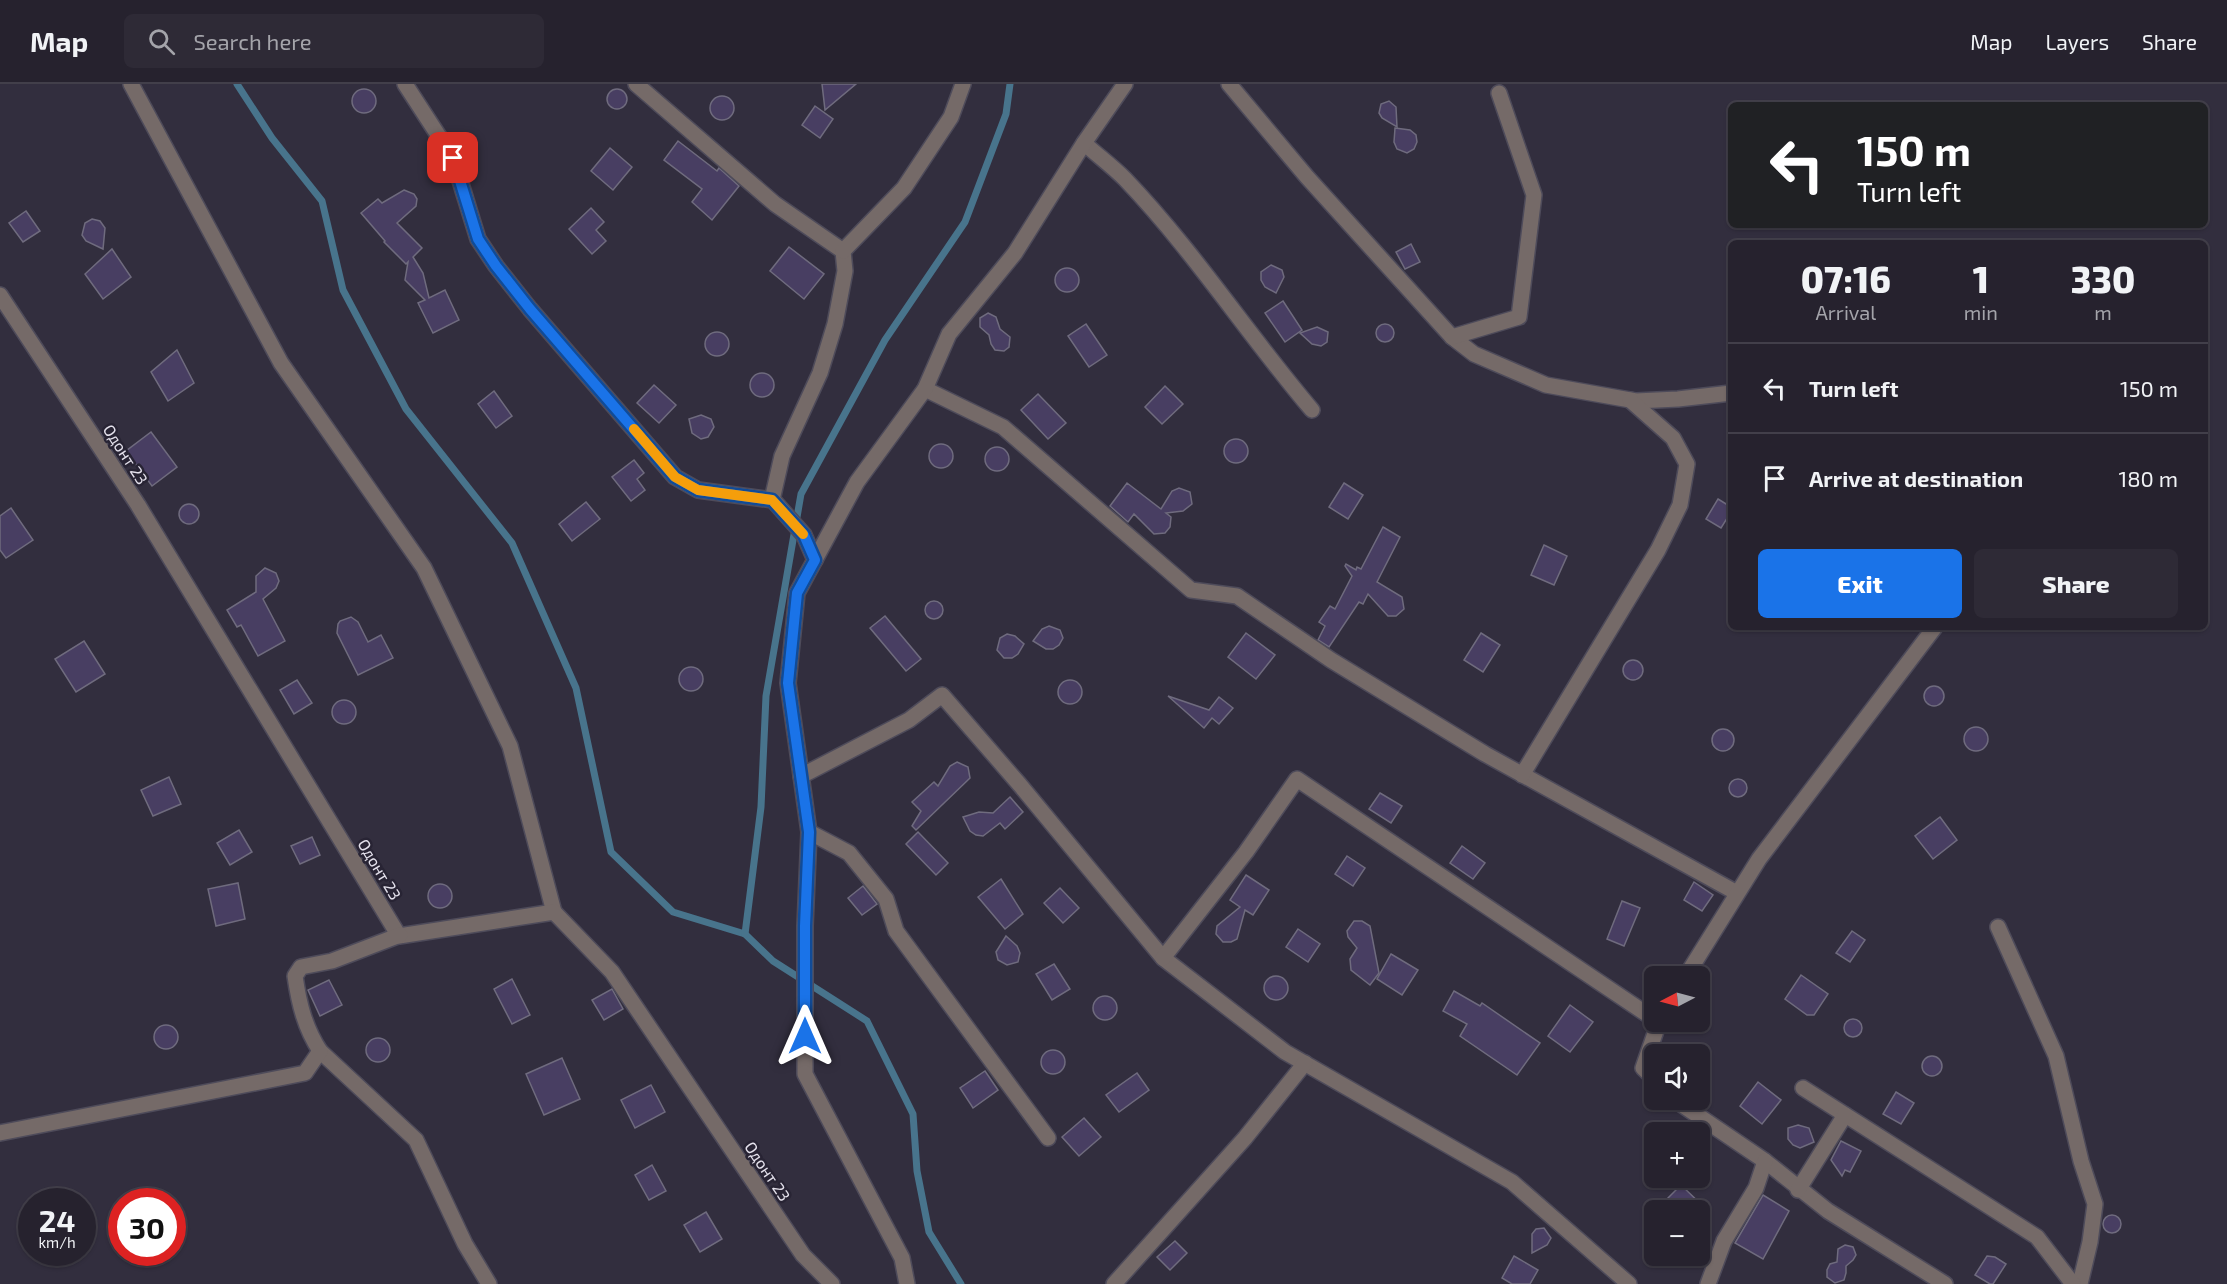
<!DOCTYPE html>
<meta charset="utf-8">
<style>
:root{--surface:#26222e;--page:#2e2a36;--text:#f1f3f6;--muted:#a4a4aa;--line:#423f4a;--accent:#1a73e8}
body{margin:0;font-family:"Exo 2",sans-serif;background:var(--page);color:var(--text);height:100vh;display:flex;flex-direction:column;font-size:22px;white-space:nowrap}
*{box-sizing:border-box;margin:0}
p{font-size:20px;color:var(--muted)}
.icon{flex:none;width:33px;height:33px;fill:none;stroke:currentColor;stroke-width:2;stroke-linecap:round;stroke-linejoin:round}
.map{position:relative;flex:1;overflow:hidden}
.details{position:absolute;left:1728px;top:156px;width:480px;height:390px;display:flex;flex-direction:column;background:var(--surface);border-radius:9px;box-shadow:0 2px 4px #0004,0 0 0 2px var(--line)}
.details>*{flex:none}
.top-card{position:absolute;left:1728px;top:18px;width:480px;height:126px;border-radius:9px;box-shadow:0 2px 4px #0004,0 0 0 2px var(--line);background:#202124;color:#fff;overflow:hidden}
.needle{width:39px;rotate:264deg}
.buttons{position:absolute;left:1644px;top:882px;display:grid;gap:12px}
.buttons a{display:grid;place-items:center;width:66px;height:66px;border-radius:9px;background:var(--surface);box-shadow:0 2px 4px #0004,0 0 0 2px var(--line);font-size:30px}
.speed{position:absolute;left:18px;top:1104px;display:flex;gap:12px;font-size:30px;font-weight:700;text-align:center}
.speed>*{display:grid;place-content:center;width:78px;height:78px;border-radius:50%;background:var(--surface);box-shadow:0 2px 4px #0004,0 0 0 2px var(--line);line-height:1}
.speed small{font-size:15px;font-weight:400}
.speed .limit{border:9px solid #d22;background:#fff;color:#111}
.pin{position:absolute;display:grid;place-items:center;width:51px;height:51px;color:#fff;margin:-26px;border-radius:12px;box-shadow:0 3px 9px #0006}
.me{position:absolute;width:66px;margin:-33px;rotate:0deg;stroke-linejoin:round;filter:drop-shadow(0 0 4px #0008)}
.turn{display:flex;align-items:center;gap:21px;height:126px;padding:0 30px;font-size:27px}
.turn .icon{width:78px;height:78px;stroke-width:2.5}
.turn b{display:block;font-size:42px;line-height:51px}
.eta{display:flex;justify-content:space-evenly;align-items:center;height:102px;text-align:center}
.eta b{font-size:36px;font-weight:800;line-height:42px}
.primary-button{display:flex;gap:12px;margin-top:auto;padding:12px 30px}
.primary-button a{flex:1;height:69px;border-radius:9px;background:var(--accent);color:#fff;font-size:24px;font-weight:800;line-height:69px;text-align:center}
.primary-button a+a{background:var(--page);color:var(--text)}
ul{padding:0;list-style:none}
li{display:flex;align-items:center;gap:18px;height:90px;padding:0 30px;border-top:2px solid var(--line)}
li div{flex:1}
li b{display:block;font-size:22px}
li em{font-style:normal}
header{display:flex;align-items:center;gap:36px;box-sizing:border-box;height:84px;padding:0 30px;background:var(--surface);border-bottom:2px solid var(--line)}
header strong{font-size:28px}
nav{display:flex;gap:33px;margin-inline-start:auto;font-size:21px}
.search{width:420px;height:54px;background:var(--page);display:flex;align-items:center;gap:15px;box-sizing:border-box;padding:0 21px;border-radius:9px;color:var(--muted);font-size:22px}
.map>svg:first-child{display:block}
.lines{fill:none;stroke-linecap:round;stroke-linejoin:round}
.stream{stroke:#48748c;stroke-width:7}
.building{fill:#483e62;stroke:#6f6b7e;stroke-width:1.5}
.street-casing{stroke:#4e4b5a;stroke-width:18}
.street{stroke:#756a68;stroke-width:15}
.route-casing{stroke:#114b97;stroke-width:15}
.route{stroke:#1a73e8;stroke-width:10}
.slow{stroke:#f59e0b;stroke-width:10}
.labels{text-anchor:middle;dominant-baseline:central;stroke-width:5;stroke-linejoin:round;paint-order:stroke}
.street-label{font-size:16px;fill:#e4e1ec;stroke:#282434}
</style>
<header>
<strong>Map</strong>
<div class="search"><svg class="icon" aria-label="search" viewBox="0 0 24 24"><circle cx="10" cy="10" r="6"/><path d="M15 15l6 6"/></svg>Search here</div>
<nav><a>Map</a><a>Layers</a><a>Share</a></nav>
</header>
<div class="map">
<svg width="2227" height="1200" viewBox="0 0 2227 1200">
<rect width="100%" height="100%" fill="#322e3e"/>
<g class="lines">
<!-- stream -->
<g class="stream">
<path d="M237,0l35,54 50,63 21,89 63,119 106,134 64,145 35,164 62,60 72,22 28,27 94,60 46,93 4,57 12,61 32,52"/>
<path d="M745,850l16,-127 5,-111 35,-202 84,-154 80,-118 41,-108 4,-30"/>
</g>
</g>
<!-- building -->
<g class="building">
<path d="M822,0h34l-31,26z"/>
<circle cx="617" cy="15" r="10"/>
<circle cx="364" cy="17" r="12"/>
<circle cx="722" cy="24" r="12"/>
<path d="M1389,17l7,6 1,20 -15,-9 -3,-5 2,-9z"/>
<path d="M815,22l18,13 -13,19 -18,-13z"/>
<path d="M1395,44l15,2 6,5 1,7 -3,7 -7,4 -10,-4 -3,-7z"/>
<path d="M678,57l39,30 2,-3 20,18 -27,34 -20,-18 10,-13 -38,-29z"/>
<path d="M610,64l22,19 -19,23 -22,-19z"/>
<path d="M404,106l10,4 3,5 -1,7 -19,17 25,25 -9,9 10,16 6,25 16,-8 14,30 -26,13 -15,-30 7,-3 -20,-20 3,-18 -2,2 -22,-22 1,-1 -24,-28 17,-14 4,4z"/>
<path d="M591,124l13,14 -8,8 10,11 -14,13 -23,-25z"/>
<path d="M26,127l14,20 -17,11 -14,-19z"/>
<path d="M92,135l8,2 5,7 -2,21 -17,-8 -4,-6 3,-12z"/>
<path d="M1411,160l9,18 -15,7 -9,-17z"/>
<path d="M789,163l35,27 -20,25 -34,-28z"/>
<path d="M112,165l19,28 -28,22 -18,-25z"/>
<path d="M1271,181l11,5 2,7 -8,16 -11,-6 -4,-7v-8z"/>
<circle cx="1067" cy="196" r="12"/>
<path d="M1283,217l19,29 -17,12 -20,-29z"/>
<path d="M988,229l8,4 4,12 10,8 -1,10 -5,4 -9,-1 -4,-6 -2,-9 -9,-8v-9z"/>
<circle cx="1385" cy="249" r="9"/>
<path d="M1086,240l21,31 -18,12 -21,-31z"/>
<path d="M1317,243l11,5 -1,10 -6,4 -9,-2 -12,-11z"/>
<circle cx="717" cy="260" r="12"/>
<path d="M177,266l17,33 -26,18 -17,-29z"/>
<circle cx="762" cy="301" r="12"/>
<path d="M654,301l22,20 -17,18 -22,-20z"/>
<path d="M1165,302l18,18 -21,20 -17,-17z"/>
<path d="M494,307l18,25 -16,12 -18,-24z"/>
<path d="M1038,310l28,29 -18,16 -27,-29z"/>
<path d="M701,331l10,4 3,8 -6,10 -7,2 -9,-6 -3,-14z"/>
<path d="M151,348l26,35 -25,19 -26,-35z"/>
<circle cx="1236" cy="367" r="12"/>
<circle cx="941" cy="372" r="12"/>
<circle cx="997" cy="375" r="12"/>
<path d="M634,376l10,13 -7,6 8,11 -14,11 -19,-24z"/>
<path d="M1127,399l34,26 11,-18 7,-3 11,4 2,12 -9,7 -17,2 5,4 -1,10 -5,6 -11,1 -20,-20 -6,8 -18,-16z"/>
<path d="M1344,399l19,12 -15,24 -19,-12z"/>
<path d="M1718,415l13,8v5l-10,16 -15,-9z"/>
<path d="M586,418l14,17 -28,22 -13,-17z"/>
<circle cx="189" cy="430" r="10"/>
<path d="M11,424l22,32 -27,18 -6,-8v-34z"/>
<path d="M1383,443l17,10 -23,45 25,15 2,12 -8,7h-8l-20,-22 -5,10 -4,-2 -30,45 -11,-7 7,-14 -6,-4 11,-16 5,3 17,-33 -7,-10 1,-2 10,6 1,-3 4,2z"/>
<path d="M1544,461l23,11 -13,29 -23,-10z"/>
<path d="M265,484l11,5 3,8 -3,7 -13,11 22,42 -27,15 -17,-31 -4,2 -10,-17 29,-18v-16z"/>
<circle cx="934" cy="526" r="9"/>
<path d="M885,532l36,43 -15,12 -36,-43z"/>
<path d="M351,533l7,5 10,20 13,-7 12,23 -35,17 -21,-42 1,-9 2,-3z"/>
<path d="M1049,542l11,4 3,8 -4,7 -6,4h-7l-13,-8 9,-12z"/>
<path d="M1246,549l29,22 -19,24 -28,-22z"/>
<path d="M1481,549l19,12 -17,27 -19,-12z"/>
<path d="M1007,550l8,2 9,8 -6,10 -6,4h-8l-7,-8 3,-12z"/>
<path d="M84,557l21,33 -29,18 -21,-33z"/>
<circle cx="1633" cy="586" r="10"/>
<circle cx="691" cy="595" r="12"/>
<path d="M297,596l15,23 -18,11 -14,-24z"/>
<circle cx="1070" cy="608" r="12"/>
<circle cx="1934" cy="612" r="10"/>
<path d="M1168,612l41,14 10,-13 14,11 -14,16 -7,-6 -8,10z"/>
<circle cx="344" cy="628" r="12"/>
<circle cx="1976" cy="655" r="12"/>
<circle cx="1723" cy="656" r="11"/>
<path d="M957,678l11,5 2,11 -54,52 -4,-4 9,-15 -9,-9 22,-20 4,4 12,-20z"/>
<path d="M169,693l12,27 -28,12 -12,-26z"/>
<circle cx="1738" cy="704" r="9"/>
<path d="M1380,709l22,13 -11,17 -22,-14z"/>
<path d="M1010,713l13,15 -18,17 -5,-6 -17,13 -7,-1 -6,-4 -7,-14 16,-5 14,1z"/>
<path d="M1940,733l17,23 -24,19 -18,-23z"/>
<path d="M239,746l13,22 -22,13 -13,-22z"/>
<path d="M918,748l30,31 -12,12 -30,-31z"/>
<path d="M312,753l8,18 -20,9 -9,-18z"/>
<path d="M1462,762l23,17 -12,16 -23,-16z"/>
<path d="M1347,772l18,12 -12,18 -18,-12z"/>
<path d="M1246,791l23,15 -16,25 -8,-5 -8,29 -6,3h-8l-7,-8 1,-8 23,-19 -10,-7z"/>
<path d="M1001,795l22,35 -18,15 -27,-32z"/>
<path d="M1694,798l19,13 -11,16 -18,-11z"/>
<path d="M238,799l7,36 -29,7 -8,-37z"/>
<circle cx="440" cy="812" r="12"/>
<path d="M863,802l14,18 -15,11 -14,-17z"/>
<path d="M1060,804l19,20 -16,15 -19,-20z"/>
<path d="M1622,817l18,7 -16,38 -17,-7z"/>
<path d="M1354,837h8l8,5 9,47 -9,12 -19,-15 -1,-11 7,-11 -9,-11 -1,-6z"/>
<path d="M1298,845l22,15 -12,18 -22,-15z"/>
<path d="M1852,847l13,9 -15,22 -14,-9z"/>
<path d="M1006,852l11,10 3,7 -2,9 -11,3 -9,-5 -2,-8z"/>
<path d="M1391,870l27,16 -16,25 -25,-16z"/>
<path d="M1054,880l16,25 -18,11 -16,-26z"/>
<path d="M1801,891l27,19 -14,21h-7l-22,-16z"/>
<circle cx="1276" cy="904" r="12"/>
<path d="M512,895l18,36 -18,9 -18,-35z"/>
<path d="M329,896l13,25 -22,11 -12,-26z"/>
<path d="M612,905l11,20 -19,11 -12,-20z"/>
<path d="M1454,907l26,15 2,-3 58,40 -23,32 -57,-39 7,-12 -24,-13z"/>
<circle cx="1105" cy="924" r="12"/>
<path d="M1570,921l23,17 -23,30 -22,-16z"/>
<circle cx="1853" cy="944" r="9"/>
<circle cx="166" cy="953" r="12"/>
<circle cx="378" cy="966" r="12"/>
<circle cx="1053" cy="978" r="12"/>
<circle cx="1932" cy="982" r="10"/>
<path d="M562,974l18,41 -36,16 -18,-41z"/>
<path d="M985,987l13,19 -25,18 -13,-20z"/>
<path d="M1137,989l12,17 -30,22 -13,-17z"/>
<path d="M1758,998l23,18 -19,24 -22,-18z"/>
<path d="M651,1001l14,27 -30,16 -14,-28z"/>
<path d="M1896,1008l18,11 -13,21 -18,-10z"/>
<path d="M1084,1034l17,19 -22,19 -17,-19z"/>
<path d="M1798,1041l11,3 5,14 -14,6 -7,-3 -5,-6v-11z"/>
<path d="M1841,1057l20,10 -11,21 -5,-2 -3,6 -11,-16z"/>
<path d="M652,1081l14,26 -17,9 -14,-25z"/>
<path d="M1681,1101l26,25h-33l-9,-9z"/>
<path d="M1763,1111l26,16 -26,48 -28,-16z"/>
<path d="M706,1128l16,27 -22,13 -16,-27z"/>
<circle cx="2112" cy="1140" r="9"/>
<path d="M1544,1144l7,10 -4,7 -15,8v-19l4,-5z"/>
<path d="M1175,1157l12,12 -17,17 -13,-13z"/>
<path d="M1845,1161l8,2 3,8 -3,5 -7,6v7l-2,7 -9,3 -8,-6v-7l3,-6 7,-2 1,-13z"/>
<path d="M1514,1172l24,14 -8,14h-18l-10,-6z"/>
<path d="M1987,1172l8,1 11,7 -13,20h-3l-15,-9z"/>
</g>
<g class="lines">
<defs>
<g id="street">
<path d="M131,0l150,279 143,205 86,178 44,166"/>
<path d="M405,0l48,74 25,81 18,27 34,43 145,168 23,13 75,10 31,35 11,25"/>
<path d="M636,0l139,120 68,47 2,20 -10,53 -15,49 -38,83 -10,44"/>
<path d="M1229,0l78,93 145,160 22,17 72,31 90,16 42,-2 53,-6"/>
<path d="M1084,59c13,12 28,23 41,36 69,72 123,156 187,231"/>
<path d="M843,167l61,-63 47,-71 12,-33"/>
<path d="M0,211l138,210 261,431 155,-24 58,60 191,283 29,29"/>
<path d="M1452,253l67,-20 15,-122 -35,-102"/>
<path d="M925,305l78,38 188,163 46,6 94,64 154,94 252,139"/>
<path d="M1522,691l136,-225 22,-45 7,-41 -14,-26 -43,-38"/>
<path d="M801,692l108,-56 33,-25 78,90 143,173 122,94 227,130 117,102"/>
<path d="M809,748l40,21 37,46 10,32 152,207"/>
<path d="M1998,843l58,129 25,105 14,43 -5,38 -10,42"/>
<path d="M1163,874l83,-106 51,-73 357,240"/>
<path d="M1686,892l73,-117 176,-232"/>
<path d="M320,967l96,89 49,104 24,40"/>
<path d="M1654,995l-11,-11 16,-46"/>
<path d="M1803,1004l234,149 36,47"/>
<path d="M1675,1016l90,61 63,50 117,73"/>
<path d="M0,1049l305,-60 15,-22c-15,-23 -21,-47 -25,-75l6,-9 31,-6 68,-26"/>
<path d="M1798,1106l47,-75"/>
<path d="M907,1200l-5,-26 -97,-184v-148l4,-94 -21,-149 9,-90 60,-111 68,-93 24,-55 66,-81 69,-110 41,-59"/>
<path d="M1114,1200l131,-146 60,-75"/>
<path d="M1708,1200l16,-43 32,-53 9,-27"/>
</g>
</defs>
<!-- street casing -->
<use href="#street" class="street-casing"/>
<!-- street -->
<use href="#street" class="street"/>
</g>
<g class="lines">
<defs>
<path id="route" d="M453,74l25,81 18,27 34,43 145,168 23,13 74,10 32,35 11,25 -18,33 -9,90 21,149 -4,94v110"/>
</defs>
<!-- route casing -->
<use href="#route" class="route-casing"/>
<!-- route -->
<use href="#route" class="route"/>
<!-- slow -->
<path class="slow" d="M634,345l41,48 23,13 74,10 31,34"/>
</g>
<g class="labels">
<!-- street labels -->
<g class="street-label">
<text transform="translate(126 370) rotate(57)">Одонт 23</text>
<text transform="translate(380 785) rotate(59)">Одонт 23</text>
<text transform="translate(768 1087) rotate(56)">Одонт 23</text>
</g>
</g>
</svg>
<div class="buttons">
<a><svg class="needle" viewBox="-14 -14 28 28"><path d="M0-13l5 13h-10z" fill="#e53935"/><path d="M0 13l5-13h-10z" fill="#a4a4aa"/></svg></a>
<a><svg class="icon" aria-label="sound" viewBox="0 0 24 24"><path d="M4 9h4l5-4v14l-5-4H4zM17 9q2 3 0 6"/></svg></a>
<a>+</a>
<a>−</a>
</div>
<div class="speed"><div>24<small>km/h</small></div><div class="limit">30</div></div>
<div class="pin" style="left:453px;top:74px;background:#d93025"><svg class="icon" aria-label="arrive" viewBox="0 0 24 24"><path d="M6 21V4h12l-3 4 3 4H6"/></svg></div>
<svg class="me" style="left:805px;top:952px" viewBox="-20 -20 40 40"><path d="M0-17L14 15 0 8-14 15z" fill="#1a73e8" stroke="#fff" stroke-width="4"/></svg>
<div class="top-card">
<div class="turn"><svg class="icon" aria-label="left" viewBox="0 0 24 24"><path d="M17 20v-9H6M10 6l-5 5 5 5"/></svg><div><b>150 m</b>Turn left</div></div>
</div>
<section class="details">
<div class="eta">
<div><b>07:16</b><p>Arrival</p></div>
<div><b>1</b><p>min</p></div>
<div><b>330</b><p>m</p></div>
</div>
<ul>
<li><svg class="icon" aria-label="left" viewBox="0 0 24 24"><path d="M17 20v-9H6M10 6l-5 5 5 5"/></svg><div><b>Turn left</b></div><em>150 m</em></li>
<li><svg class="icon" aria-label="arrive" viewBox="0 0 24 24"><path d="M6 21V4h12l-3 4 3 4H6"/></svg><div><b>Arrive at destination</b></div><em>180 m</em></li>
</ul>
<div class="primary-button"><a>Exit</a><a>Share</a></div>
</section>
</div>
